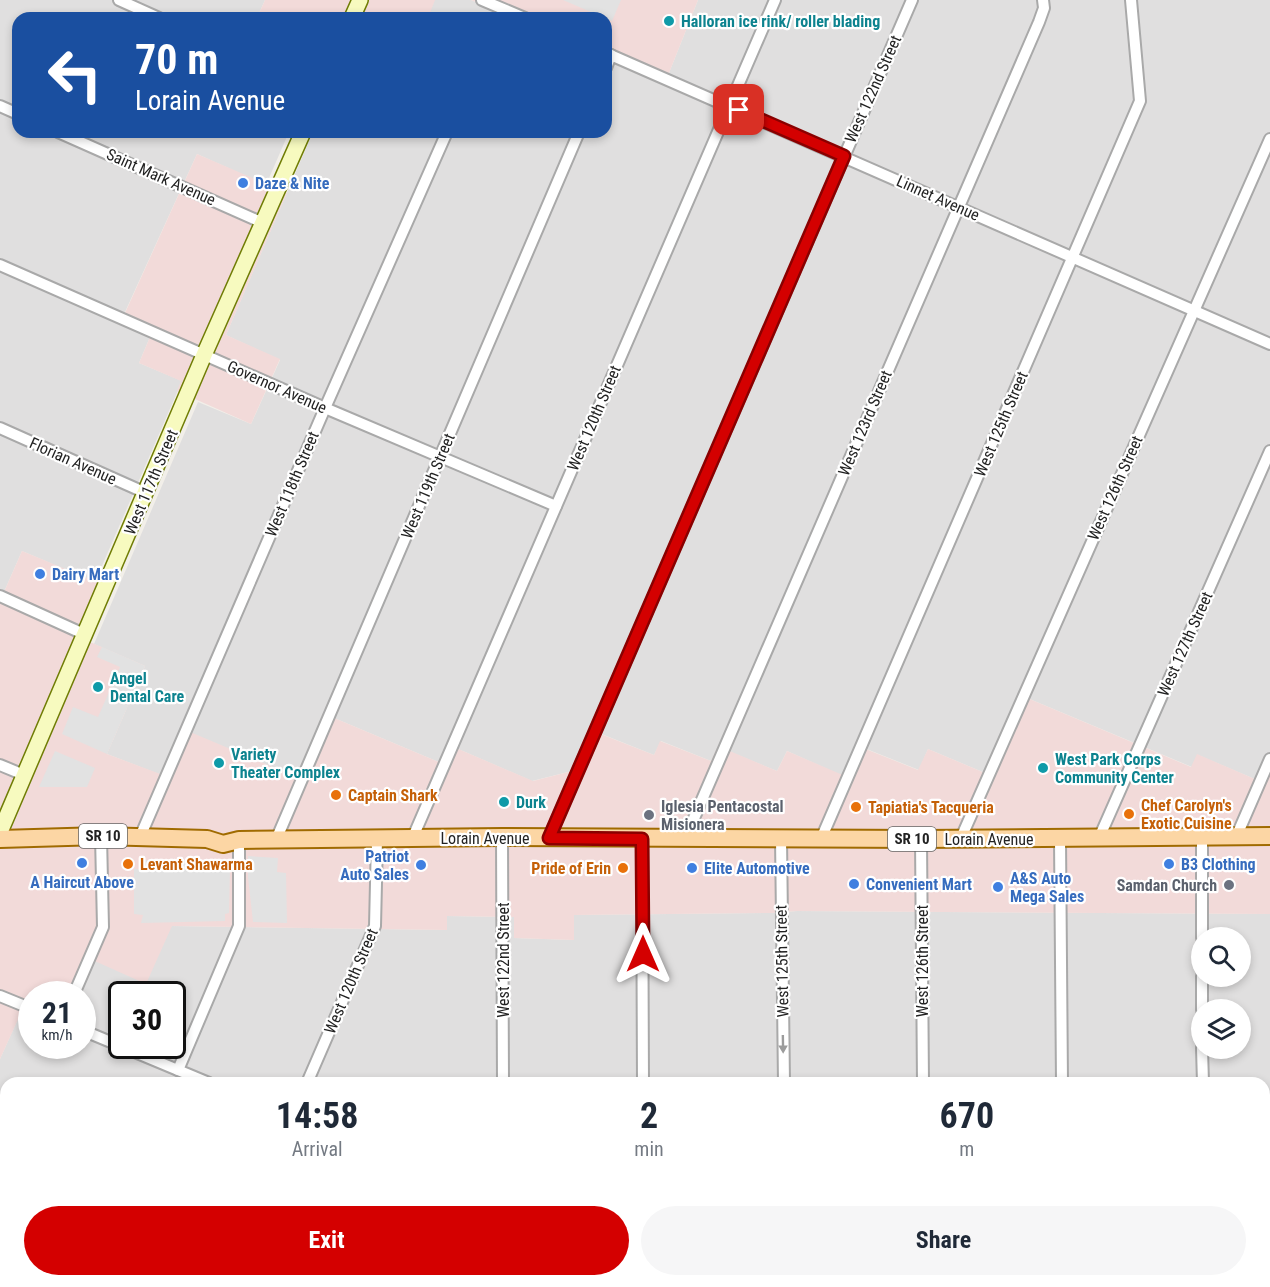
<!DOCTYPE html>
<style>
:root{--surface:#fff;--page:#f6f6f7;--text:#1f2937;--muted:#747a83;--accent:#d40000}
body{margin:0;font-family:"Roboto Condensed",sans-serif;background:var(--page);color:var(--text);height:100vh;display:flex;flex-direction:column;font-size:22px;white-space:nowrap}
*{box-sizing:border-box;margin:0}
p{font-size:20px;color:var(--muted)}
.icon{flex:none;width:33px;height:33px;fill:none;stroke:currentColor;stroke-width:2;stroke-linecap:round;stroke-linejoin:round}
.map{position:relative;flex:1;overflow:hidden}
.sheet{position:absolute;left:0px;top:1077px;width:1270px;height:210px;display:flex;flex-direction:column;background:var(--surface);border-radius:18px 18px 0 0;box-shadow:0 3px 9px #0003}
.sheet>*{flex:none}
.guide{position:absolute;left:12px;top:12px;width:600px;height:126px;border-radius:18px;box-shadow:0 3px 9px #0003;background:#1a4fa0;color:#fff;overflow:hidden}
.fabs{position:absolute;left:1191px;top:927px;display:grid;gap:12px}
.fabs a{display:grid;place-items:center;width:60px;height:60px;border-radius:50%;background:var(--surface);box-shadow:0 3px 9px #0003;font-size:30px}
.speed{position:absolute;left:18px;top:981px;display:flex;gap:12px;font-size:30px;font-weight:700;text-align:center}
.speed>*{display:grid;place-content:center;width:78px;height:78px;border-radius:50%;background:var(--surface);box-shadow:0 3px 9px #0003;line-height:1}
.speed small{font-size:15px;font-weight:400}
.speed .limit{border:3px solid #111;border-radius:9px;background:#fff;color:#111}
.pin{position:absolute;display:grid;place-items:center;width:51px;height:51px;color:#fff;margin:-26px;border-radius:12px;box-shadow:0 3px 9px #0006}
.me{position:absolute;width:66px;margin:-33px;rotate:0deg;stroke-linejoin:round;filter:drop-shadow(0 0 4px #0008)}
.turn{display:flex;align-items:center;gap:21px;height:126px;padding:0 24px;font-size:27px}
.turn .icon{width:78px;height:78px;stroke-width:2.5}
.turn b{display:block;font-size:42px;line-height:51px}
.eta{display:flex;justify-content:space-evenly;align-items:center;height:102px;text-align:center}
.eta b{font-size:36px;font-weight:700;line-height:42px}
.button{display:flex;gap:12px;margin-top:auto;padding:12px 24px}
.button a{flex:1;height:69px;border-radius:36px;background:var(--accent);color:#fff;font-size:24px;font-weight:700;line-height:69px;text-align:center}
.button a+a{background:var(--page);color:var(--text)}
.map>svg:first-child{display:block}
.residential{fill:#e0dfdf;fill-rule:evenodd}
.commercial{fill:#f2dad9}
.parking{fill:#e2e2e2}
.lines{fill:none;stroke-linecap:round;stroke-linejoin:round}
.street-casing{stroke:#a9a9a9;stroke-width:14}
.secondary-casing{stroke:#707d05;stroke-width:18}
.primary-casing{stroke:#a06b00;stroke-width:20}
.street{stroke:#fff;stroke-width:10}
.secondary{stroke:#f7fabf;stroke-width:15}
.primary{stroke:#fcd6a4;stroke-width:16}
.oneway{fill:#9c9c9c}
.route-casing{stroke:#8a0000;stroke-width:15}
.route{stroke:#d40000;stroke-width:10}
.culture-dot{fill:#0f9aa8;stroke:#fff;stroke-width:2}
.shop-dot{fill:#3f7fe0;stroke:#fff;stroke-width:2}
.food-dot{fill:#e8710a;stroke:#fff;stroke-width:2}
.worship-dot{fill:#6b7280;stroke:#fff;stroke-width:2}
.labels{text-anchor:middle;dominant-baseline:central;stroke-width:4.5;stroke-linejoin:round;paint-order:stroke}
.shield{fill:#fff;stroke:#646464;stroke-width:1.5}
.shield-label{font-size:15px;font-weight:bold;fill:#222}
.culture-label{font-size:16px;font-weight:bold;fill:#0d838f;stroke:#fff;text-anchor:start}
.street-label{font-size:16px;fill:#222;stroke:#fff}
.shop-label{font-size:16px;font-weight:bold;fill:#366cbe;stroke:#fff;text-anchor:start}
.food-label{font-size:16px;font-weight:bold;fill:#c56008;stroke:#fff;text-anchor:start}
.worship-label{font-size:16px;font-weight:bold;fill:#5b616d;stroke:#fff;text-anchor:start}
</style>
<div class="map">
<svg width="1270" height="1287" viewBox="0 0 1270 1287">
<rect width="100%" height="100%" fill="#f2efe9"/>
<!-- residential -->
<g class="residential">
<path d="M0,0h265l-8,18h-239v114h271l-23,53 -69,-31 -77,169 30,14 -11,26 43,18 -87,201 -73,-31 -22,50z"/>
<path d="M432,0h39l42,18h-88z"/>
<path d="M698,0h572v757l-13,23 -59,-25 -6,12 -172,-72 -35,78 -57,-24 -9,21 -60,-24 -14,31 -58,-26 -10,20 -59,-24 -7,14 -50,-20 -7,14 -60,-24 -18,39 -44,11 -83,-36 -8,18 -114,-48 -28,64 -135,-3 -57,-22 38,-88 -51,-22 104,-242 53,22 29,-64 -54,-25 87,-203h293v-74l59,25z"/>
<path d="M797,911l473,3v373h-995l-14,-6h1003v-198h-1258v86l-6,-2v-108l25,-56 6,3 1,40h50v-52h-10l16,-37 84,-31 274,4 1,-14 67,1v21l60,2 -1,-25 199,-2zM1202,938h38v38h-38zM122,994h50v52h-50zM1202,1010h38v38h-38z"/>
<path d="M0,1189l6,3v89h200l13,6h-219z"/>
</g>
<!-- commercial -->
<g class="commercial">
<path d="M265,0h170l-7,18h-171z"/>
<path d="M471,0h227l-33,83 -59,-25v-40h-93z"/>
<path d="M197,154l90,39 -61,142 54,24 -29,65 -74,-33 4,-10 -42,-18 11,-26 -30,-13z"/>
<path d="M22,551l82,34 -23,53 64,28 -38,88 56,21 20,-46 116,49 28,-63 114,48 8,-18 84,36 43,-11 17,-39 61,24 6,-14 51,20 7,-15 59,25 10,-20 58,25 13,-30 60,24 10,-21 57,24 35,-78 171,72 6,-13 60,26 13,-23v157l-473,-3 -25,2 -198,2v25l-60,-2v-21l-67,-1v14l-275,-4 -26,58 -58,-26 -16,36h-40l-1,12 -6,-2 -25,55v-458z"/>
</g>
<!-- parking -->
<g class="parking">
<path d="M563,0h58l-9,21z"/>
<path d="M102,647l43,19 -38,88 -45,-20 11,-27 25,10 22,-50 -23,-10z"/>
<path d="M55,751l40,17 -8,19h-48z"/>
<path d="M248,856l30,2 -1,14 9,1 1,50 -34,-1 -5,-45z"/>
<path d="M140,860l73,1v8h17l-1,44 -4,1v7l-84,2 2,-8 -9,-1v-45h6z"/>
</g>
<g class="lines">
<defs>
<g id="street">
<path d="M119,0l40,18"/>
<path d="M482,0l43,18"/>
<path d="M606,53l664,291"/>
<path d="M606,68l5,-13"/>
<path d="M0,106l18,8"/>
<path d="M58,132l205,91"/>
<path d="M0,265l325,143 231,98"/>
<path d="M0,428l146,65"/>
<path d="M0,596l86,39"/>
<path d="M0,765l24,10"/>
<path d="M1202,835v103"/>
<path d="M1237,835l33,-76"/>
<path d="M140,837l185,-429 122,-276"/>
<path d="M413,837l362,-837"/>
<path d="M502,837l1,246"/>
<path d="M549,838l363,-838"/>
<path d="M781,838l3,245"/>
<path d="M961,838l309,-699"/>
<path d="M1099,838l171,-387"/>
<path d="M642,839l1,244"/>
<path d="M685,839l354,-817 5,-14 -1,-8"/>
<path d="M821,839l319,-738 -9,-101"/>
<path d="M921,839l2,244"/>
<path d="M1060,839l2,244"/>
<path d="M276,840l303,-708"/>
<path d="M1202,976v34"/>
<path d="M74,994l29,-67 -2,-91"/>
<path d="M0,996l32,13"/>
<path d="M82,1030l127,53"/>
<path d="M1202,1048l1,35"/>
<path d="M178,1070l61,-144v-86"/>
<path d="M307,1083l68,-157 2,-87"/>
<path d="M506,1281v6"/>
<path d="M645,1281v6"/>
<path d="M785,1281v6"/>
<path d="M924,1281v6"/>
<path d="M1064,1281v6"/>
<path d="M1203,1281v6"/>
<path d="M70,1287l2,-6"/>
<path d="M207,1287l3,-6"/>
</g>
<g id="secondary">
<path d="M352,18l8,-18"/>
<path d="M0,832l204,-477 99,-223"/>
<path d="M0,1171l6,3"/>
<path d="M253,1281l14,6"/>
</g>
<path id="primary" d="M0,839l101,-3 106,3 16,5 16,-4 263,-3 419,2 349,-3"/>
</defs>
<!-- street casing -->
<use href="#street" class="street-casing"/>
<!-- secondary casing -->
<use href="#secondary" class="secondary-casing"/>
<!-- primary casing -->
<use href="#primary" class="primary-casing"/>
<!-- street -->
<use href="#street" class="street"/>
<!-- secondary -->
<use href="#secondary" class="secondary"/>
<!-- primary -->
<use href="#primary" class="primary"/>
</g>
<!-- one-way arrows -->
<defs><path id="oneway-solid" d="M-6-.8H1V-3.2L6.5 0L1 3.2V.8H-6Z" transform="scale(1.5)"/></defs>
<use class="oneway" href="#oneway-solid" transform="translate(783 1044) rotate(89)"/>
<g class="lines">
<defs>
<path id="route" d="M643,954l-1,-115 -93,-1 295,-682 -105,-46"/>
</defs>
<!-- route casing -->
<use href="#route" class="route-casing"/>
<!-- route -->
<use href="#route" class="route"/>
</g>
<!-- markers -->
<g class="culture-dot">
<circle cx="669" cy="21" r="6"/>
<circle cx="98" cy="687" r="6"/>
<circle cx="219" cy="763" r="6"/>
<circle cx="1043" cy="768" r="6"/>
<circle cx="504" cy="802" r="6"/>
</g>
<g class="shop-dot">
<circle cx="243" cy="183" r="6"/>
<circle cx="40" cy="574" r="6"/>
<circle cx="82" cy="863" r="6"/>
<circle cx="1169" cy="864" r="6"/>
<circle cx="421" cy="865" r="6"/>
<circle cx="692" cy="868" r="6"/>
<circle cx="854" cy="884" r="6"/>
<circle cx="998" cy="887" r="6"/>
</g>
<g class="food-dot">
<circle cx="336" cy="795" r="6"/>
<circle cx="856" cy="807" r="6"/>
<circle cx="1129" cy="814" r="6"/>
<circle cx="128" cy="864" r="6"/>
<circle cx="623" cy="868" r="6"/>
</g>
<g class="worship-dot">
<circle cx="649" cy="815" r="6"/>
<circle cx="1229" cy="885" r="6"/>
</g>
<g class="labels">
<!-- shield labels -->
<g class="shield">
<rect x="79" y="824" width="48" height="24" rx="4.5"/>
<rect x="888" y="827" width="48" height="24" rx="4.5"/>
</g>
<g class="shield-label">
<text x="103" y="836">SR 10</text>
<text x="912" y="839">SR 10</text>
</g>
<!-- culture labels -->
<g class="culture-label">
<text x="681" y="21">Halloran ice rink/ roller blading</text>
<text x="110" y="678">Angel<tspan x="110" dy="18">Dental Care</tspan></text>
<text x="231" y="754">Variety<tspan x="231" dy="18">Theater Complex</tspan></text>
<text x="1055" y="759">West Park Corps<tspan x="1055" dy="18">Community Center</tspan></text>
<text x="516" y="802">Durk</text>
</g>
<!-- street labels -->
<g class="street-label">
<text transform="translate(873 89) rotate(-66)">West 122nd Street</text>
<text transform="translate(161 177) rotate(24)">Saint Mark Avenue</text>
<text transform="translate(938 198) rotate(24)">Linnet Avenue</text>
<text transform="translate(277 387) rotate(24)">Governor Avenue</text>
<text transform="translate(594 418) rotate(-67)">West 120th Street</text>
<text transform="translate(865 423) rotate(-67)">West 123rd Street</text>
<text transform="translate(1001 424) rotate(-67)">West 125th Street</text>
<text transform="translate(73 461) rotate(24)">Florian Avenue</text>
<text transform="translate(151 482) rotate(-67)">West 117th Street</text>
<text transform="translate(292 484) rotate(-67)">West 118th Street</text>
<text transform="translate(428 486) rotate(-67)">West 119th Street</text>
<text transform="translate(1115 488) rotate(-66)">West 126th Street</text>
<text transform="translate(1185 644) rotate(-66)">West 127th Street</text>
<text x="485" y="838">Lorain Avenue</text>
<text x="989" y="839">Lorain Avenue</text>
<text transform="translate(503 960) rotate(-90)">West 122nd Street</text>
<text transform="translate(782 961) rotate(-91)">West 125th Street</text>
<text transform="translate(922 961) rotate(-90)">West 126th Street</text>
<text transform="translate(351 981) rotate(-67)">West 120th Street</text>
</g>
<!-- shop labels -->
<g class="shop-label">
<text x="255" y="183">Daze &amp; Nite</text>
<text x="52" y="574">Dairy Mart</text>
<text x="409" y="856" text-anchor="end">Patriot<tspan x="409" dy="18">Auto Sales</tspan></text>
<text x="1181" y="864">B3 Clothing</text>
<text x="704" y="868">Elite Automotive</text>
<text x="1010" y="878">A&amp;S Auto<tspan x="1010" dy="18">Mega Sales</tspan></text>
<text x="82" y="882" text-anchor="middle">A Haircut Above</text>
<text x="866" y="884">Convenient Mart</text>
</g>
<!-- food labels -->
<g class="food-label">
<text x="348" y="795">Captain Shark</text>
<text x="1141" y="805">Chef Carolyn's<tspan x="1141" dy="18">Exotic Cuisine</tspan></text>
<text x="868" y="807">Tapiatia's Tacqueria</text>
<text x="140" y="864">Levant Shawarma</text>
<text x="611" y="868" text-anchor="end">Pride of Erin</text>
</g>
<!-- worship labels -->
<g class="worship-label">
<text x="661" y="806">Iglesia Pentacostal<tspan x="661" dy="18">Misionera</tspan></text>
<text x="1217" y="885" text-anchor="end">Samdan Church</text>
</g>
</g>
</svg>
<div class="fabs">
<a><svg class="icon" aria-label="search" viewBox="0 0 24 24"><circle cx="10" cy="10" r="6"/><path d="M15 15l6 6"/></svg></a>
<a><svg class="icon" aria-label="layers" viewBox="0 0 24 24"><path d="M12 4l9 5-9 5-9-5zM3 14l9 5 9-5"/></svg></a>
</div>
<div class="speed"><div>21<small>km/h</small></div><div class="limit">30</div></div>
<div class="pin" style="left:739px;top:110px;background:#d93025"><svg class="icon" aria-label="arrive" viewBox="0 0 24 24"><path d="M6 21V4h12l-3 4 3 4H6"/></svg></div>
<svg class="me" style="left:643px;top:954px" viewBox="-20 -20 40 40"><path d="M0-17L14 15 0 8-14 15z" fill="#d40000" stroke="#fff" stroke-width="4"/></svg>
<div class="guide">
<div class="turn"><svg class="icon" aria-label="left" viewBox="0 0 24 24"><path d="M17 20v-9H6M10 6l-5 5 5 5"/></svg><div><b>70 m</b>Lorain Avenue</div></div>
</div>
<section class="sheet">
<div class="eta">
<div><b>14:58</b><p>Arrival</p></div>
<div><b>2</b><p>min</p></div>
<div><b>670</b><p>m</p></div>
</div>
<div class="button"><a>Exit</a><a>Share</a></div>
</section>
</div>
